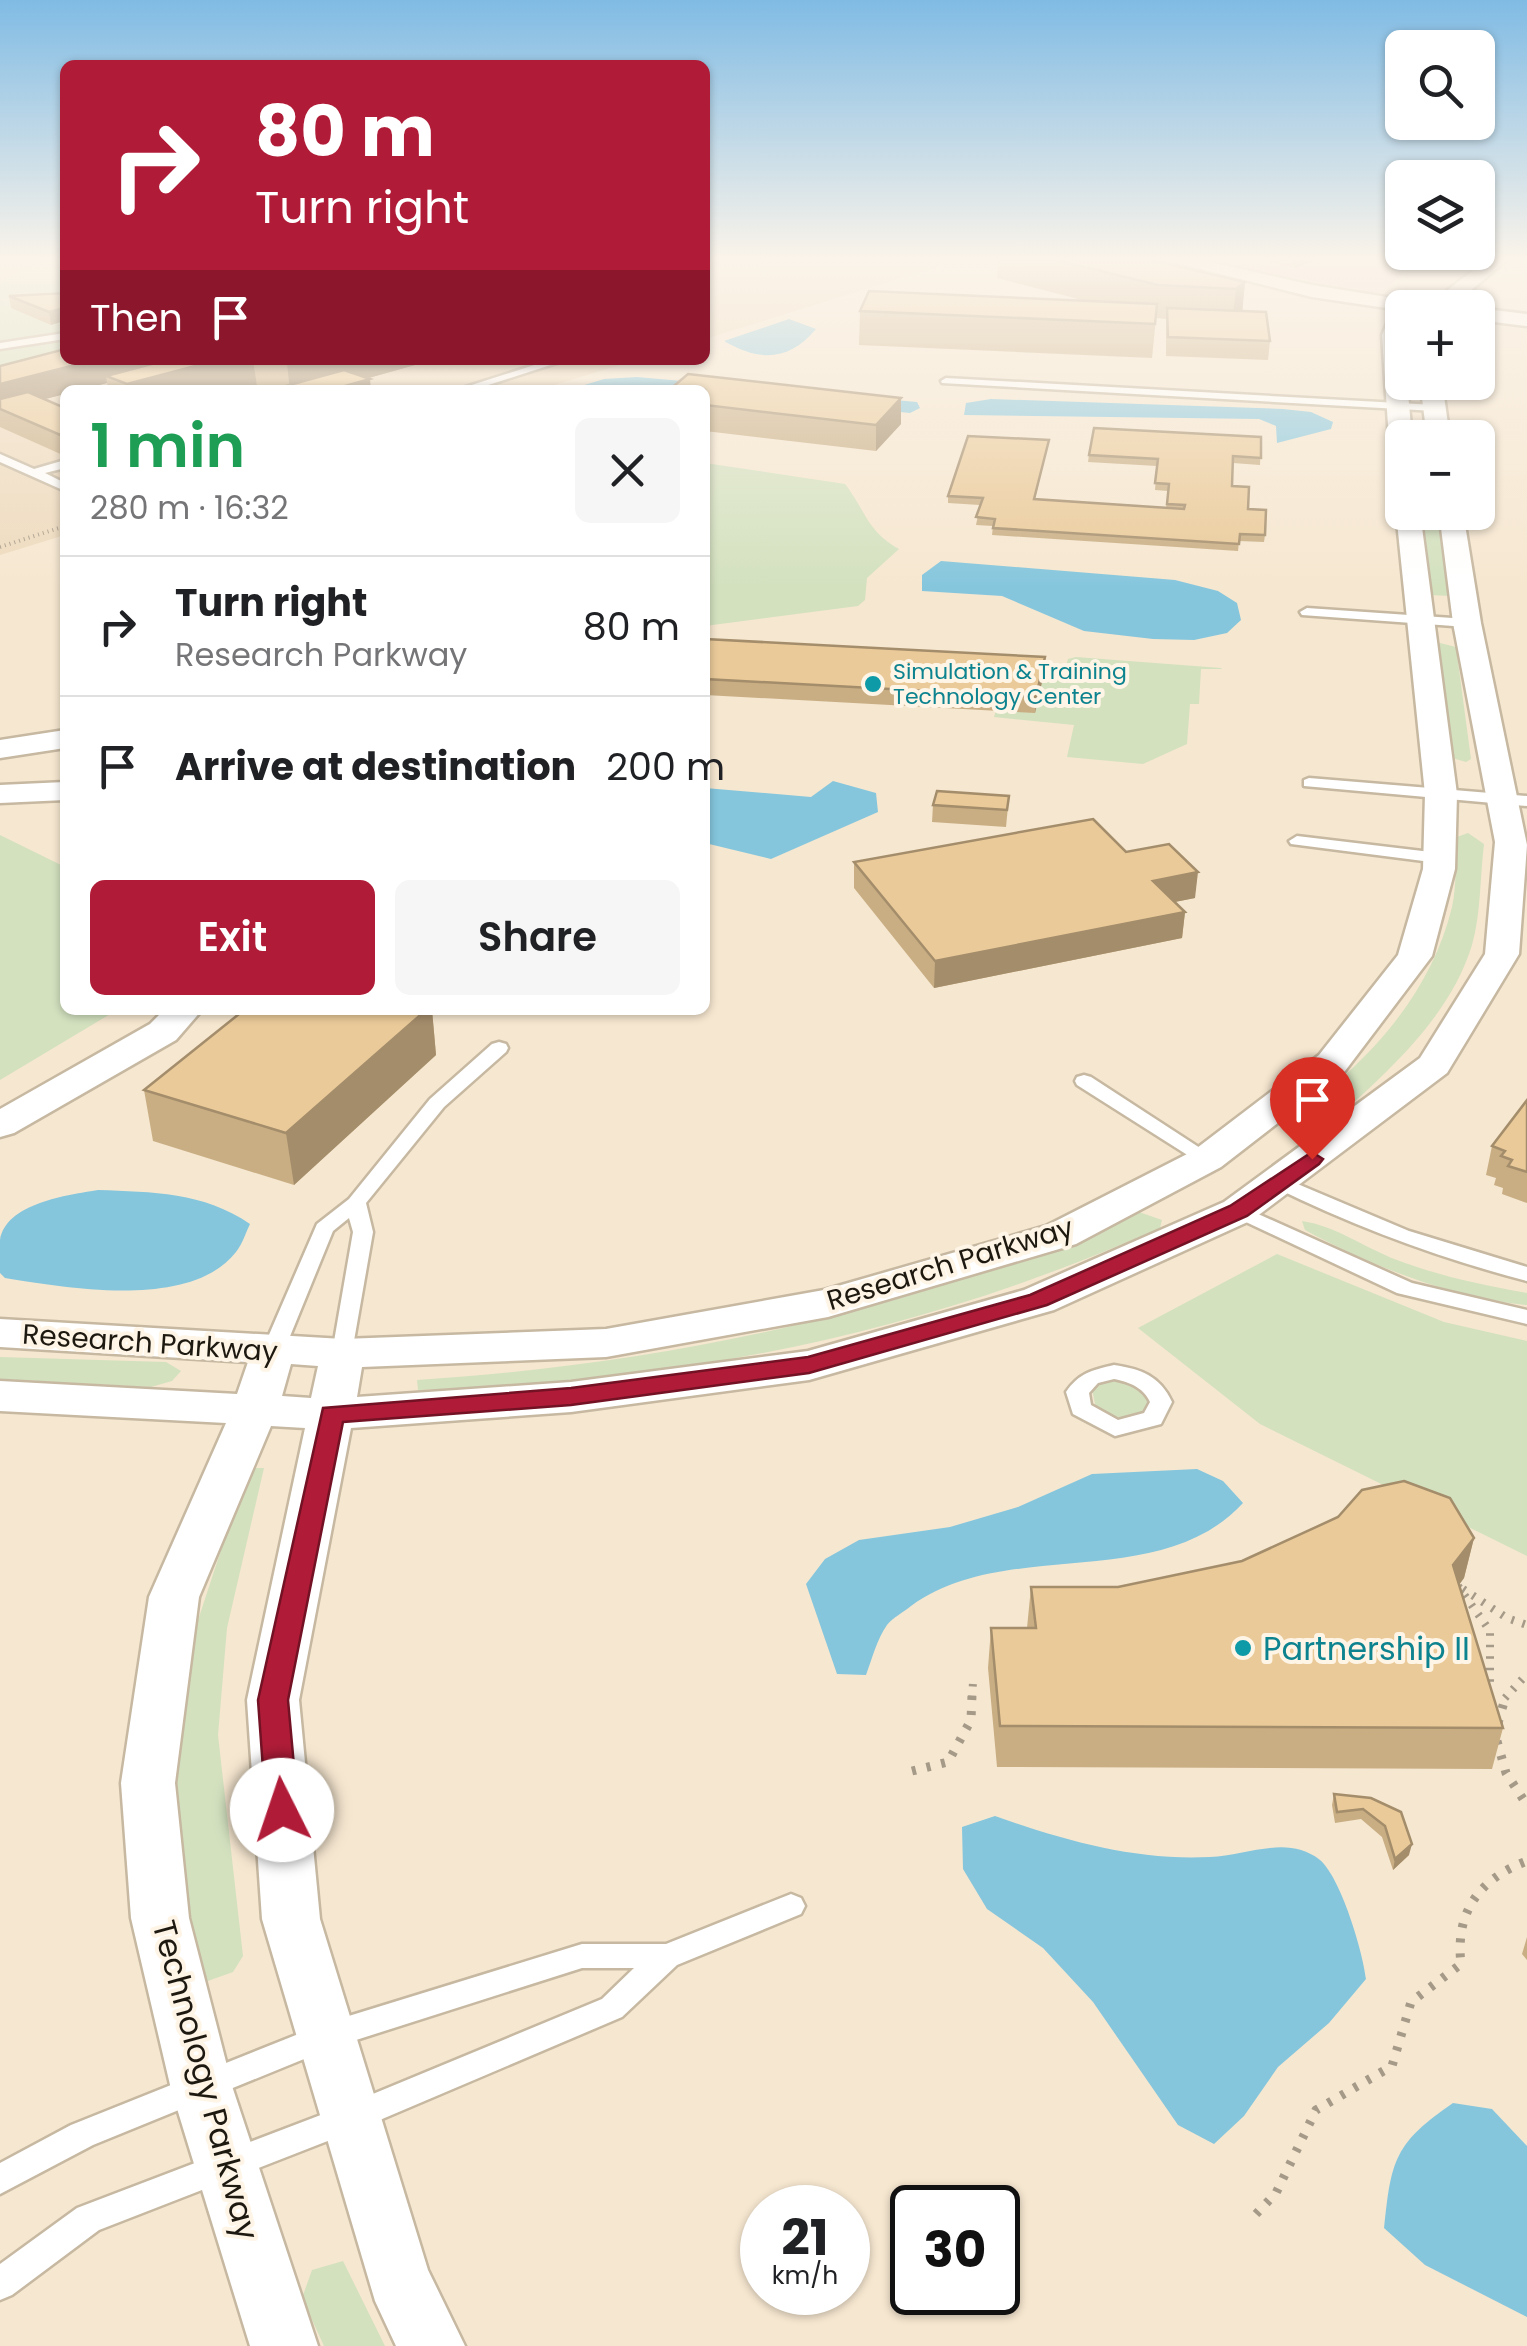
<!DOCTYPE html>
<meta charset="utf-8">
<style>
:root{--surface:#fff;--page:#f6f6f6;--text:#202124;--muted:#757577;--line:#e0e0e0;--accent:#b01c38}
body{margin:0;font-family:Poppins,sans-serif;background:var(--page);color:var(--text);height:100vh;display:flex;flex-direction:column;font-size:38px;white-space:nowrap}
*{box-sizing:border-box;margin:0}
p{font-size:32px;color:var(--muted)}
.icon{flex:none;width:55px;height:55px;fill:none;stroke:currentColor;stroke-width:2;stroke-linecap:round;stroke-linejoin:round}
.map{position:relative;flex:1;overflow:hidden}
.side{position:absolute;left:60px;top:385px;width:650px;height:630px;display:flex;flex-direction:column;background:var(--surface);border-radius:15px;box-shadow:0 2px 8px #0004}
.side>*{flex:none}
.top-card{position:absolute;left:60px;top:60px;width:650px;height:305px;border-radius:15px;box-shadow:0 2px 8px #0004;background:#b01c38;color:#fff;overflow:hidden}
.tools{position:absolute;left:1385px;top:30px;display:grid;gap:20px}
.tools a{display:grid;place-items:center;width:110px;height:110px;border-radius:15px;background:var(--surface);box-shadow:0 2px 8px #0004;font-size:50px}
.speed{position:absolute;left:740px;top:2185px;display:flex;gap:20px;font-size:50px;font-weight:700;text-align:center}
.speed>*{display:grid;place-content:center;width:130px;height:130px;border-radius:50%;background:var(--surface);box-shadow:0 2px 8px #0004;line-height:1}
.speed small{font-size:25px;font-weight:400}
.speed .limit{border:5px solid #111;border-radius:15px;background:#fff;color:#111}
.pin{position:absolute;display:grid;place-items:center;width:85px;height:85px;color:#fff;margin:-102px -42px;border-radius:50% 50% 50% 0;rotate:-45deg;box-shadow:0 0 10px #0007}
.pin .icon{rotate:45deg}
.me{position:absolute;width:110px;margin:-55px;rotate:356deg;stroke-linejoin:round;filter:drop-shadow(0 0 8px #0008)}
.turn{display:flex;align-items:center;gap:35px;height:210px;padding:0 30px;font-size:45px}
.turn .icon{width:130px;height:130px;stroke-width:2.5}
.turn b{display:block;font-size:70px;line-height:85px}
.then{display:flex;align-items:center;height:95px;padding:0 30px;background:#0003;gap:20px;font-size:38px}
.round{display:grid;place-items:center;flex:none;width:105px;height:105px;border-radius:15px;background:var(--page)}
.summary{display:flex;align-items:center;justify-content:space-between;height:170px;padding:0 30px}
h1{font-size:60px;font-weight:600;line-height:75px;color:#1e9e55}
.button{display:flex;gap:20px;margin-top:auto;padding:20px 30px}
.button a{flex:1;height:115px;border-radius:15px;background:var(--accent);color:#fff;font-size:40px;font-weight:600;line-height:115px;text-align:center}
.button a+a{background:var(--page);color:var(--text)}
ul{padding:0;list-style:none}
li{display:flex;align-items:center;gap:30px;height:140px;padding:0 30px;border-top:2px solid var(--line)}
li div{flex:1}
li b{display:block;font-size:38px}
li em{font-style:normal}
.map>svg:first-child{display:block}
.built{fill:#eedabd}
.industrial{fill:#f2d8d3}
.green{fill:#d3e1bf}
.water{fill:#85c6dd}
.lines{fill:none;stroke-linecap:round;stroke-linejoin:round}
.lane-casing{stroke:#c6b8a1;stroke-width:5}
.street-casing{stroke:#c6b8a1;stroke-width:5}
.path-far2{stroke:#a59a88;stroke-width:4;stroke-dasharray:1 4;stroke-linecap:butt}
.path-far1{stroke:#a59a88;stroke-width:8;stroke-dasharray:2.5 9;stroke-linecap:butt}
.path{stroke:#a59a88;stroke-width:9;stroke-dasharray:4 11;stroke-linecap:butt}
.lane{fill:#fff;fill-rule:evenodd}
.street{fill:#fff;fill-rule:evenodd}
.wall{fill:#c9ae84}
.shaded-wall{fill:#a48d6b}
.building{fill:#eaca99;stroke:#a48d6b;stroke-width:2.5}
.route{fill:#b01c38;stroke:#721224;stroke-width:2.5}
.culture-dot{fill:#0f9aa8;stroke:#fef5e7;stroke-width:4}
.labels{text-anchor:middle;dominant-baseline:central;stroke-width:8;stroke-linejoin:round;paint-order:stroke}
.far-culture-label{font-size:22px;fill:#0d838f;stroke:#fef5e7;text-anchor:start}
.street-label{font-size:28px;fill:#1e1910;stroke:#fef5e7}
.near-culture-label{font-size:32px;fill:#0d838f;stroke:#fef5e7;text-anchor:start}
.near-street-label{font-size:32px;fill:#1e1910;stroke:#fef5e7}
</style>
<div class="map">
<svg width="1527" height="2346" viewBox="0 0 1527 2346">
<rect width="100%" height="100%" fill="#f6e7d0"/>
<!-- built -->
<g class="built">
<path d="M0,260h65v100h571l-98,30h-473v145l-65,20z"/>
<path d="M705,260h255l-255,79z"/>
</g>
<!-- industrial -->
<path class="industrial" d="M1204,260h213l-37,34z"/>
<!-- green -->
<g class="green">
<path d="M45,260h20v96l-65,16v-90z"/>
<path d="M705,463l140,21c22,29 22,47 54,65l-32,29 -2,22 -7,6 -153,20z"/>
<path d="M1419,513h20l12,83 -22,-1z"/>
<path d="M1440,643l16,4 15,112 -5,3 -21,-6 -11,-110z"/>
<path d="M1076,657l145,11 1,1h-21l-2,35h-9l-3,40 -44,20 -76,-7 7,-32 -80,-8 16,-52 55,5 3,-11z"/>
<path d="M1468,833l16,11c-4,32 -3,70 -12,101 -24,79 -98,139 -156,191l-16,3 -14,-6 -3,-10c76,-50 147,-124 169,-216 5,-22 3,-48 5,-70z"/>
<path d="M0,835l65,32v143h52l-117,70z"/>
<path d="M1139,1212l23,8 -2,8c-247,109 -474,152 -742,162l-1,-10c249,-16 493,-68 722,-168z"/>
<path d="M1302,1221c34,5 63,27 95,39 42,16 85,25 130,33v12c-75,-7 -156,-39 -222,-75z"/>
<path d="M1277,1254l167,68 83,19v215l-267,-132 -122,-96z"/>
<path d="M0,1357l166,5 15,9 -9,10 -21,6 -151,-8z"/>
<path d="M1113,1378l20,3 18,16 -3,13 -25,9 -27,-10 -4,-20z"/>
<path d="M248,1468h16l-37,160 -9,107 25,221 -10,16 -28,10 -19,-12 -18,-168 11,-124z"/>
<path d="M343,2261l42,85h-61l-22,-48 10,-28z"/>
</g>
<!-- water -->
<g class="water">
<path d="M789,319l27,10c-27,32 -56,33 -92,12z"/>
<path d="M637,377l280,25 3,6 -10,5 -281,-28 -61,5 36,-11z"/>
<path d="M991,399l292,10 28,3 22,10 -2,7 -54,14 -1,-17 -17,-7 -295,-4 2,-12z"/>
<path d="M941,561l234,19 43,11 19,12 4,17 -14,13 -33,7 -41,-1 -69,-8 -82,-35 -80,-5v-16z"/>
<path d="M833,781l43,12 2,19 -107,47 -66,-16v-55l106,9z"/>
<path d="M98,1190c54,2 106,2 152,34 -4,8 -8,21 -14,28 -45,58 -169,36 -231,26l-5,-5c0,-10 0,-23 0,-33 6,-37 68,-45 98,-50z"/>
<path d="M1197,1469l26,12 20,22c-84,91 -235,33 -332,103 -7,6 -19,12 -24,19 -10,14 -15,34 -21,50l-29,-1 -31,-90 19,-25 34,-19 91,-13 68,-20 74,-33z"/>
<path d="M995,1816c68,24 141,45 215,41 37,-1 77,-23 110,3 21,18 43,92 46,119l-37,44 -51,44 -34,49 -30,28 -36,-19 -85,-123 -50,-54 -56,-39 -24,-40 -1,-42z"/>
<path d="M1453,2103l39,6 35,37v171l-102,-52 -41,-37c7,-69 11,-85 69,-125z"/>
</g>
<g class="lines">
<defs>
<g id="lane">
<path d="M1446,260h11l1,1 -5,3z"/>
<path d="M65,333v6l-65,10v-6z"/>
<path d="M550,360h16l-93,30h-17z"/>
<path d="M946,378l489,27 6,3 -6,3 -493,-28 -1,-2z"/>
<path d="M0,454l34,15 31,-9v8l-20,5 20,10v8l-65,-29z"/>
<path d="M1307,608l160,11 7,4 -7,4 -165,-12 -2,-3z"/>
<path d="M1309,778l218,18v10l-223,-20v-6z"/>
<path d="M1297,836l142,17 8,5 -8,5 -148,-19 -2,-3z"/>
<path d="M499,1042l7,2 2,4 -2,4 -62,55 -78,96 7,29 -22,126h-16l-3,-5 21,-121 -4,-14 -16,13 -49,120 -11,7 -8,-2 -3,-5 55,-127 32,-25 81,-100 62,-55z"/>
<path d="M1084,1075l7,2 126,82 -3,4h-14l-123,-78 -2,-4 2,-4z"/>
<path d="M1281,1177l128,54 118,36v14c-88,-23 -171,-54 -253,-94l-3,-4z"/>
<path d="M1238,1205l174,78 115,27v14l-130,-31 -166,-78 -3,-4z"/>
<path d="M1114,1365c27,4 46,11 58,37l-11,22 -46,12 -42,-22 -7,-22c13,-19 26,-22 48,-27zM1114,1379c15,3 29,8 36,23l-6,11 -26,7 -27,-15 -2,-12 9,-10z"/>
<path d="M791,1894l10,4 4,8 -4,8 -124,51 -55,52 -261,111 -262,102 -87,65 -12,5v-36l77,-56 262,-100 263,-109 32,-31h-52l-251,80 -238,97 -93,49v-31l71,-38 255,-102 256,-79h84z"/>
</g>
<g id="street">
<path d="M1165,260h36l111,25 118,19 56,-44h21l-57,48h-48v74h5l5,56h-10v24l-12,-7 -8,-120 11,-26 -81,-12z"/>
<path d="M1478,308l49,6v12l-49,-6z"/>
<path d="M1420,382h22l8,56h-23z"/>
<path d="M1402,506v6h18l37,282 -2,75 -23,87 -87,115 -124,96 -145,77 -248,73 -222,40 -244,10 -5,30 214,-15 237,-31 216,-61 200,-88 196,-144 65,-104 10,-112 -42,-219 -14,-111h24l18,111 46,222 -8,109 -72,119 -195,147 -198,90 -245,70 -238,32 -220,16 -52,272 21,219 108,351 37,76h-69l-21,-45 -113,-382 -15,-219 58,-272 -34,-2 -72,171 -24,186 14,135 44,171 85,257h-68l-79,-257 -40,-171 -10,-135 28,-186 77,-174 -226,-12v-30l237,13 11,-32 -248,-15v-28l343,20 263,-10 218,-39 222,-64 147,-75 126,-96 79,-100 25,-86 2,-75 -29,-282zM291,1364l27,2 -7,32 -29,-2z"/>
<path d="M65,730v18l-65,10v-18z"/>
<path d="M65,782v18l-65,3v-18z"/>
<path d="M164,1010h38l-26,30 -162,93 -14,4v-28l150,-85z"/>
</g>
</defs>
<!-- lane casing -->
<use href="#lane" class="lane-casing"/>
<!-- street casing -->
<use href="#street" class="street-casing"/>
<!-- path-far2 -->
<path class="path-far2" d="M0,547l65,-21"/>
<!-- path-far1 -->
<g class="path-far1">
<path d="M1458,1586l32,45v58"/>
<path d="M1463,1589l44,29 20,7"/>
<path d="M972,1698l1,-16"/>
<path d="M1505,1698l22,-24"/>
</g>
<!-- path -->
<g class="path">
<path d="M1498,1723l8,-28"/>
<path d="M1497,1741l9,32 21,32"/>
<path d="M912,1771l36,-9 23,-42 1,-25"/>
<path d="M1256,2214l20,-21 40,-83 76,-44 19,-64 50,-38c-6,-52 18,-85 66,-103"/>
</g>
<!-- lane -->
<use href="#lane" class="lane"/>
<!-- street -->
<use href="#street" class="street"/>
</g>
<!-- wall -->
<g class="wall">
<path d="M998,260h153l94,22 -3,29 28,30 -2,19 -102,-4v-37l-10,-1 -4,40 -293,-13 1,-34 226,-10 -89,-23z"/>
<path d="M1263,260h52l-20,8z"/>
<path d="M65,293l-14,32 -40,-17 -2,-12z"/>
<path d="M65,360h368l-65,18 3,12h-104l-10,-4 -15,4h-133l-2,-7 -63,16 21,9v48l-65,-29v-61z"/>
<path d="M705,390l196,8v26l-25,27 -171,-20z"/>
<path d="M1261,437l-1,28 -27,-2 -1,23 33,49 -1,7 -25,-1 -1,10 -246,-16 1,-9 -17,-1 4,-20 -32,-2v-7l101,-56 -14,59 131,9 2,-17 -13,-1 2,-24 -69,-4 1,-7z"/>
<path d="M705,639l340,18 -1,16 -9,40 -330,-18z"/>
<path d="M1009,796l-3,31 -74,-5 1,-17z"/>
<path d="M1126,852l69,46 -21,4 11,10 -3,26 -248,50 -80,-100v-26z"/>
<path d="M244,1010h188l4,45 -142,130 -141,-44 -9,-51z"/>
<path d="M1527,1100v103l-25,-9 1,-6 -9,-3 2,-7 -10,-3 6,-29z"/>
<path d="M1474,1538l-10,40 -5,7 44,143 -11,41 -495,-2 -9,-99 3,-40h36l4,-41h87z"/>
<path d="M1334,1794l37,4 38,57 -16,15 -11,-33 -21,-18 -26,4 -3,-18z"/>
<path d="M1527,1937v23l-5,-6z"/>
</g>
<!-- shaded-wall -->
<g class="shaded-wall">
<path d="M1299,260h16l-20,8v-6z"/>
<path d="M1245,282l-3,33 -10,7 4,-33z"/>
<path d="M65,308v13l-14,4 -2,-13z"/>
<path d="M95,360h100l-89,16 1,7 -27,7h-15v4l-62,16 -3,-1v-25z"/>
<path d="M218,360h35l4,26 -15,4h-114l-1,-6z"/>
<path d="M303,360h130l-107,30h-36l-3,-26z"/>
<path d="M370,379l1,11h-40z"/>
<path d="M901,398v26l-25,27v-26z"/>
<path d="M1045,657l-1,16 -9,40 1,-16z"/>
<path d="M1198,872l-3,26 -45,9 3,-26z"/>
<path d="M1185,912l-3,26 -248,50 1,-27z"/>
<path d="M426,1010h6l4,45 -142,130 -8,-52z"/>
<path d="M1474,1538l-10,40 -20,27 9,-40z"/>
<path d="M1412,1844l-3,11 -16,15 2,-11z"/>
</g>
<!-- building -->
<g class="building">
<path d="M1056,260h95l94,22 -9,7 -78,-4z"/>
<path d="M869,291l288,13 -2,20 -295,-13z"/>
<path d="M65,293v15l-16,4 -40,-16z"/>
<path d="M1167,308l99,4 4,29 -102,-4z"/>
<path d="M65,349v11h30l-95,24v-18z"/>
<path d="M167,360h51l-91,24 -21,-8z"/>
<path d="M276,360h27l-16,4z"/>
<path d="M344,370l26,9 -39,11h-60z"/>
<path d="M688,374l213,24 -25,27 -171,-20v-15h-36z"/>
<path d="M28,392l37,16v29l-65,-28v-10z"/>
<path d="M1094,428l167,9v21l-28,-2 -1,30 17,1 -1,22 18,1 -1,25 -25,-1 -1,10 -246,-16 2,-9 -19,-2 7,-19 -35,-2 20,-60 81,4 -15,59 150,10 1,-4 -18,-1 2,-20 -14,-1 3,-24 -69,-4z"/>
<path d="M705,639l340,18 -9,40 -331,-18z"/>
<path d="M937,791l72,5 -2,14 -74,-5z"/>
<path d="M1093,819l33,33 43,-8 29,28 -45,9 32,31 -250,49 -81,-99z"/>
<path d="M244,1010h182l-140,123 -142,-43z"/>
<path d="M1527,1100v72l-19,-6 4,-6 -11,-4 4,-5 -13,-5z"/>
<path d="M1404,1481l46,17 24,40 -21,27 50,163 -503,-2 -9,-98h45l-5,-41h87l124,-26 96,-44 24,-27z"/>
<path d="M1334,1794l37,4 30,14 11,32 -17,15 -10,-33 -22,-17 -26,3z"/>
</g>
<!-- sky -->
<linearGradient id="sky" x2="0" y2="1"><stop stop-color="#80bbe4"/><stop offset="0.44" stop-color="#fbf4ea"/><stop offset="1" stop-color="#fbf4ea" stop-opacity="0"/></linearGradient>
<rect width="1527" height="589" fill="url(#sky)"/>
<!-- route -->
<path class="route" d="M1312,1152l11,7 -4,5 -72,52 -200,89 -238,68 -238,32 -228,17 -55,278 10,110 -5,8 -11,4 -11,-4 -5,-8 -8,-110 65,-292 248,-20 237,-31 222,-62 200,-89z"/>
<!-- markers -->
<g class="culture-dot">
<circle cx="873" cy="684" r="10"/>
<circle cx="1243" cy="1648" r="10"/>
</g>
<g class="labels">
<!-- far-culture labels -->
<g class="far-culture-label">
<text x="893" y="671">Simulation &amp; Training<tspan x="893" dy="25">Technology Center</tspan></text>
</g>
<!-- street labels -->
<g class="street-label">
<text transform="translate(950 1264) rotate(-17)">Research Parkway</text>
<text transform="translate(150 1343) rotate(4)">Research Parkway</text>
</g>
<!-- near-culture labels -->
<g class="near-culture-label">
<text x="1263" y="1648">Partnership II</text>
</g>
<!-- near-street labels -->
<g class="near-street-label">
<text transform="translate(206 2080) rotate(75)">Technology Parkway</text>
</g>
</g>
</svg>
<div class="tools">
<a><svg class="icon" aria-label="search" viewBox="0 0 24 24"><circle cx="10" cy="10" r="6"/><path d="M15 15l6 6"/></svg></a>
<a><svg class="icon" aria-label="layers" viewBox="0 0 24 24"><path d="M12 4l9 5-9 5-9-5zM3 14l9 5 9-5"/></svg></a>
<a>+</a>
<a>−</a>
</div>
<div class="speed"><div>21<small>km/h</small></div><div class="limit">30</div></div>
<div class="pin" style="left:1312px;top:1159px;background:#d93025"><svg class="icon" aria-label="arrive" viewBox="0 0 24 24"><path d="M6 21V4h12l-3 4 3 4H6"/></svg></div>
<svg class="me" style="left:282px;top:1810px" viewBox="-20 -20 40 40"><circle r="19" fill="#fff"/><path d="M0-13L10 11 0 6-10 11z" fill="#b01c38"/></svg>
<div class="top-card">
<div class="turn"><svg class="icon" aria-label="right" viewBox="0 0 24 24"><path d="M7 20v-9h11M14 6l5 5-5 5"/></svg><div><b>80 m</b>Turn right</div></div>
<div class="then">Then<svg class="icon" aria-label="arrive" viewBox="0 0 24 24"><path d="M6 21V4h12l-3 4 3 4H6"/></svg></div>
</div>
<section class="side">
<div class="summary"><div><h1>1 min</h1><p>280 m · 16:32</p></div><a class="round"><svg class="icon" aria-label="close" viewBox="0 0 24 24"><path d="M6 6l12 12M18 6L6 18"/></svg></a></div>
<ul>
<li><svg class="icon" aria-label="right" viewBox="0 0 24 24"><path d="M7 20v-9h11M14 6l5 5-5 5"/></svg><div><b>Turn right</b><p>Research Parkway</p></div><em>80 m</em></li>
<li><svg class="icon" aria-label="arrive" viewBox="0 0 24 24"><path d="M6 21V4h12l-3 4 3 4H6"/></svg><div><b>Arrive at destination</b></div><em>200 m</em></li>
</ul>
<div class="button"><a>Exit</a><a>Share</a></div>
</section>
</div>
